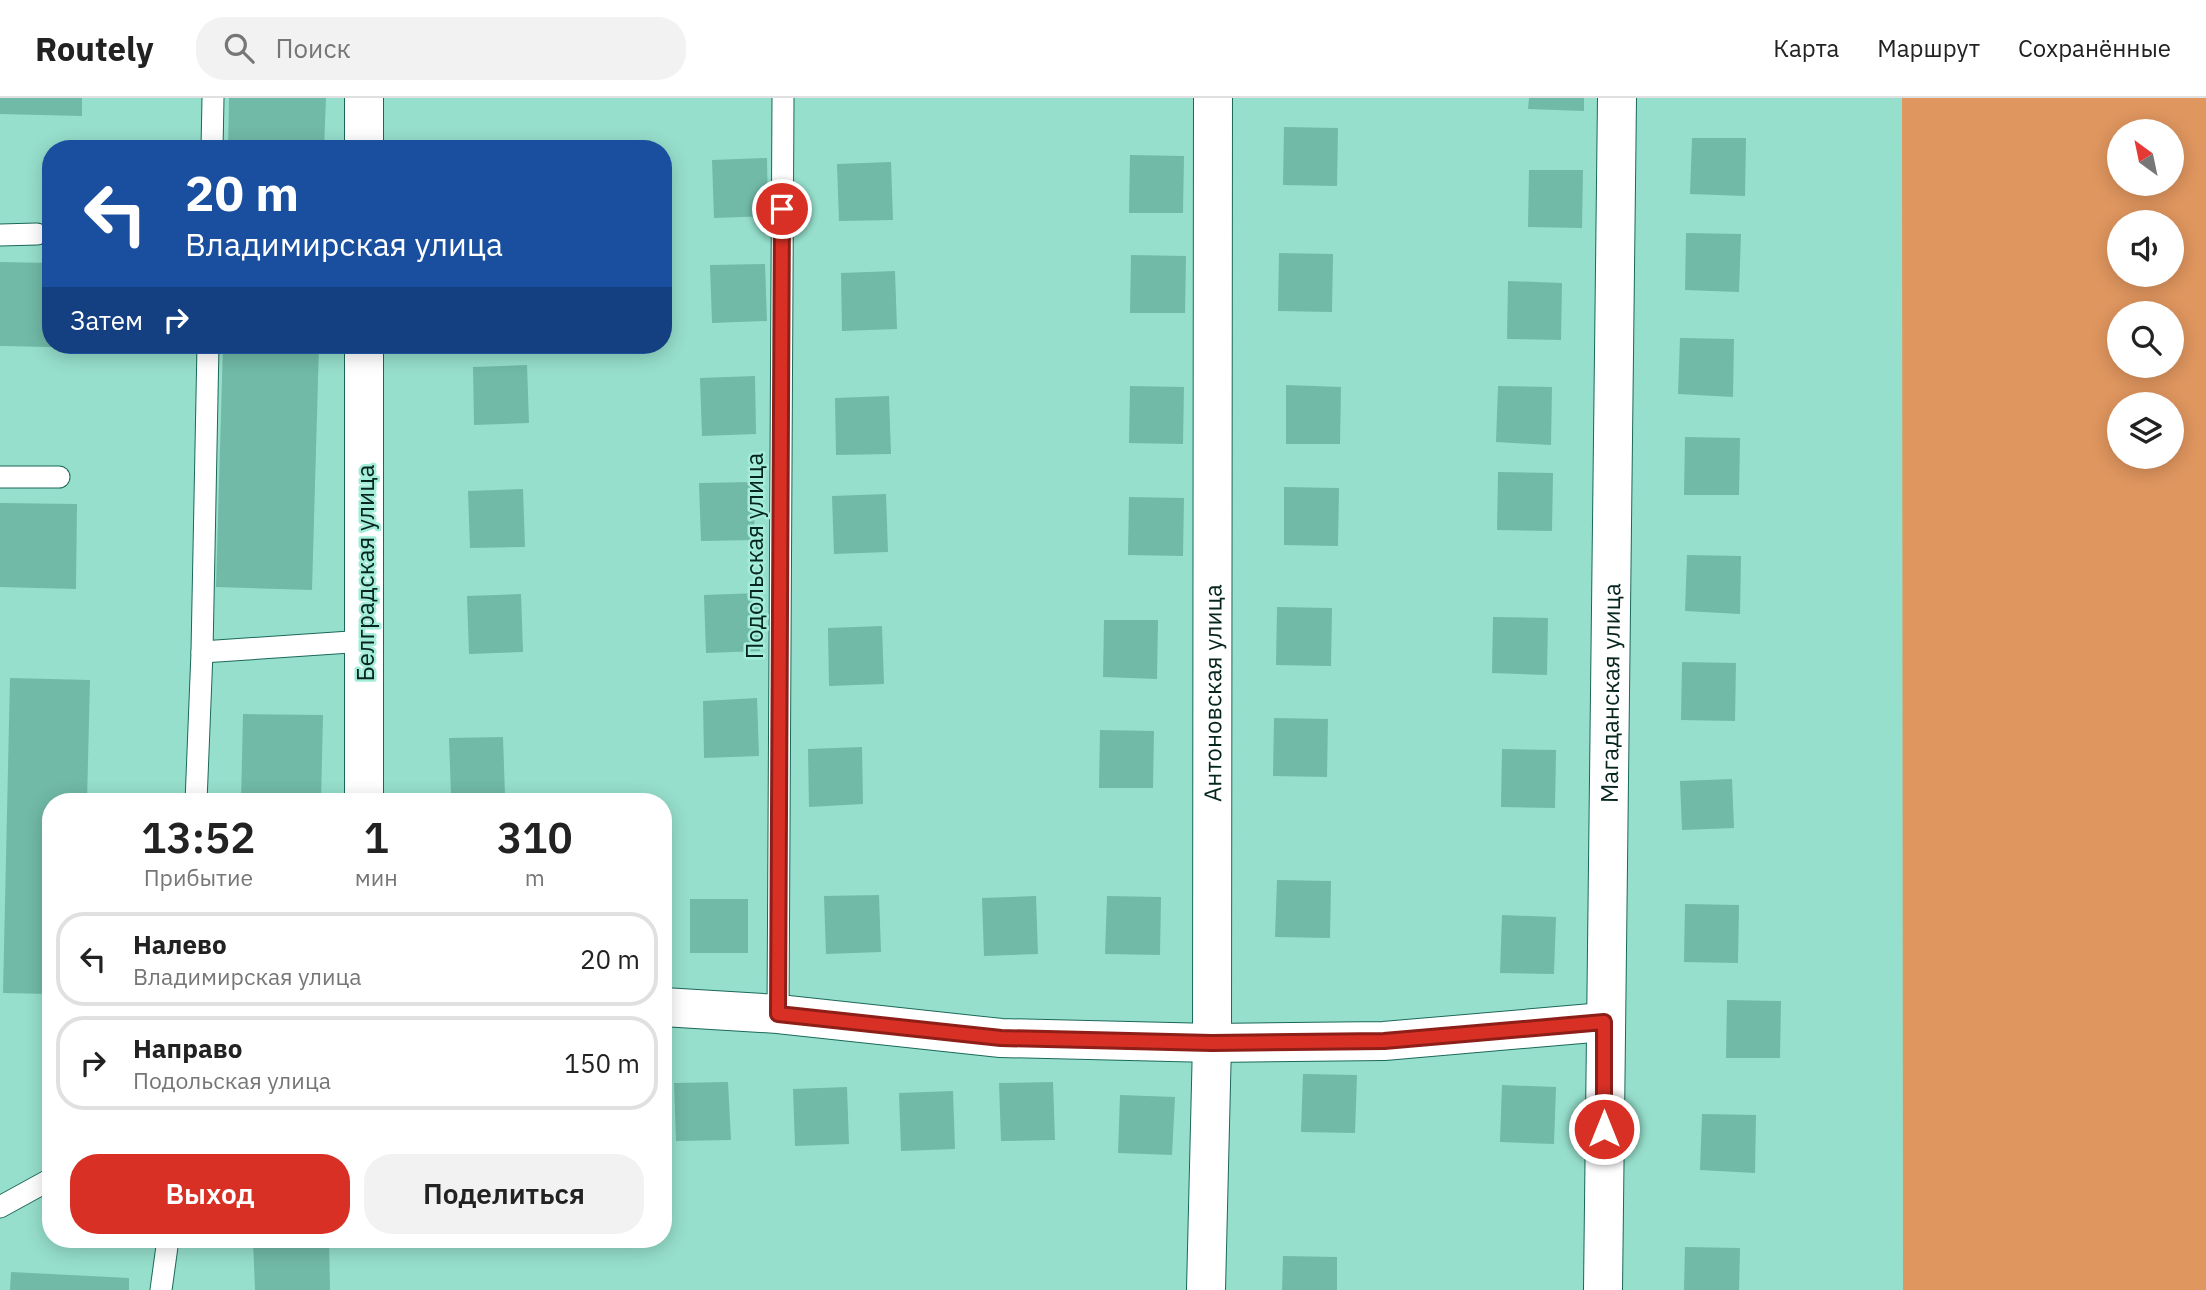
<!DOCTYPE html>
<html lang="ru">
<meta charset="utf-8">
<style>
:root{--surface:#fff;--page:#f2f2f2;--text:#222;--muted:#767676;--line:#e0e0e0;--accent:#d93025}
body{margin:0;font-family:"IBM Plex Sans",sans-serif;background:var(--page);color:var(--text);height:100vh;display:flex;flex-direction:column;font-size:26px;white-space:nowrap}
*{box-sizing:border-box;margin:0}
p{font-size:23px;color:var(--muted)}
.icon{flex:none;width:38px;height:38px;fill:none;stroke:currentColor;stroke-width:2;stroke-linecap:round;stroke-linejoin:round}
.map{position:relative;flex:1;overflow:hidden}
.panel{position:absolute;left:42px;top:695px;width:630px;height:455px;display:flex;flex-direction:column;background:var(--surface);border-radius:28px;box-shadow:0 4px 18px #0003}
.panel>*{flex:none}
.banner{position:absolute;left:42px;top:42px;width:630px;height:214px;border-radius:28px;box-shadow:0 4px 18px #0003;background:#1a4fa0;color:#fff;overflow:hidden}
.needle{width:46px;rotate:327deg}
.tools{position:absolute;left:2107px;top:21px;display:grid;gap:14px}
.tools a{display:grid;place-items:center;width:77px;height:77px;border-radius:50%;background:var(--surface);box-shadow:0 4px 18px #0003;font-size:35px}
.pin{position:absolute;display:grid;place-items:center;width:60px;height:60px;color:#fff;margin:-30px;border:4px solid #fff;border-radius:50%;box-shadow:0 2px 7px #0007}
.me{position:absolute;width:77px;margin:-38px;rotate:0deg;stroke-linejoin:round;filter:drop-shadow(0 0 5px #0008)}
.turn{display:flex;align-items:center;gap:24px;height:147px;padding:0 28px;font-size:32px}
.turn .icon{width:91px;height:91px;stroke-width:2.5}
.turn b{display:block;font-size:49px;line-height:60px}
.then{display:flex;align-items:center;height:66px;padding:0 28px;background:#0003;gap:14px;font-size:26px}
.eta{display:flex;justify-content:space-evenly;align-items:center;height:119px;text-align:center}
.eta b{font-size:42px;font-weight:600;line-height:49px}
.primary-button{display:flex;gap:14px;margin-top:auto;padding:14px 28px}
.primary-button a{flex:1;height:80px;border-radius:28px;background:var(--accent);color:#fff;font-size:28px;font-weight:600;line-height:80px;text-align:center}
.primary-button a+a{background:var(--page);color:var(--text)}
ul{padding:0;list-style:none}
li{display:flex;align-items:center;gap:21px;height:94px;margin:0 14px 10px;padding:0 14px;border:4px solid var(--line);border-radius:28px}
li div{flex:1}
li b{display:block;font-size:26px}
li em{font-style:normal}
header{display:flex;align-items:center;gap:42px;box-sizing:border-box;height:98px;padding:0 35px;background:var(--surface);border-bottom:2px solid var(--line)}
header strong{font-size:33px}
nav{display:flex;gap:38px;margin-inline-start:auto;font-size:24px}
.search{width:490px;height:63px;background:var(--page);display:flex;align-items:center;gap:18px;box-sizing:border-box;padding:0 24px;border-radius:28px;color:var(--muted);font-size:26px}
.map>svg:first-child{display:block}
.green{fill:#e0965f;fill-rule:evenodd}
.building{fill:#71baa7}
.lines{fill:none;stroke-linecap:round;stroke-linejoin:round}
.lane-casing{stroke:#1b6959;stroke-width:23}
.street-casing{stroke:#1b6959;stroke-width:40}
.lane{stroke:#fff;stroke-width:21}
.street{stroke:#fff;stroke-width:38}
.route-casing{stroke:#8d1f18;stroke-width:18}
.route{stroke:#d93025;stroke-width:12}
.labels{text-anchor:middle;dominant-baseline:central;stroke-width:5;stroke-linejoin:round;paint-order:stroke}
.street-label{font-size:24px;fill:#05251e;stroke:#a3edd9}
</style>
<header>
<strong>Routely</strong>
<div class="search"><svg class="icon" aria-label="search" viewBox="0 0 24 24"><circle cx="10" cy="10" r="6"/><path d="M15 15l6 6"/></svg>Поиск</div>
<nav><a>Карта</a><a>Маршрут</a><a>Сохранённые</a></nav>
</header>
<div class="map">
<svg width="2206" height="1192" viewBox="0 0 2206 1192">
<rect width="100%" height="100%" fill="#96dfcc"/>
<!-- green -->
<path class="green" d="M1902,0h304v1192h-303zM2119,33h53v53h-53zM2119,124h53v53h-53zM2119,215h53v53h-53zM2119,306h53v53h-53z"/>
<!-- building -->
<g class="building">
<path d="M0,0h82v18l-82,-2z"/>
<path d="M229,0h97l-2,51h-96z"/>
<path d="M1529,0h55v13l-56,-2z"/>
<path d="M1284,29l54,1 -1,58 -54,-1z"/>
<path d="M1692,40h54l-1,58 -55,-2z"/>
<path d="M530,42l1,9h-55v-7z"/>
<path d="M1130,57l54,1 -1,57h-54z"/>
<path d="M767,60l1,58 -54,2 -2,-58z"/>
<path d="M891,64l2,58 -54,1 -2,-57z"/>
<path d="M1529,72h54l-1,58 -54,-1z"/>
<path d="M1686,135l55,1 -2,58 -54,-2z"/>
<path d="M1279,155l54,1 -1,58 -54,-1z"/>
<path d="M1131,157l55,1 -1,57h-55z"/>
<path d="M0,164l51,1v84l-51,-1z"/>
<path d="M765,166l2,57 -55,2 -2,-58z"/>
<path d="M895,173l2,58 -55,2 -1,-58z"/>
<path d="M1508,183l54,2 -1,57 -54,-1z"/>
<path d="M1680,240l54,1 -1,58 -55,-3z"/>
<path d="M56,247h38v3l-38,-1z"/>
<path d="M223,247h96l-7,245 -96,-3z"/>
<path d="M527,267l2,58 -55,2 -1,-58z"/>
<path d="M755,278l1,58 -54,2 -2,-58z"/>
<path d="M1286,287l55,2 -1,57h-54z"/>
<path d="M1130,288l54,1 -1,57 -54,-1z"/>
<path d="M1498,288l54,1 -1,58 -55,-3z"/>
<path d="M889,298l2,58 -55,1 -1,-57z"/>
<path d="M1685,339l55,1 -1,57h-55z"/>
<path d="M1498,374l55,1 -1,58 -55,-1z"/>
<path d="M753,384l2,58 -54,1 -2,-58z"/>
<path d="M1284,389l55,1 -1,58 -54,-1z"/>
<path d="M523,391l2,58 -55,1 -2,-57z"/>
<path d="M886,396l2,58 -54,2 -2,-58z"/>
<path d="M1129,399l55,1 -1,58 -55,-1z"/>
<path d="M0,405l77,1 -1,85 -76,-2z"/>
<path d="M1687,457l54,1 -1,58 -55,-3z"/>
<path d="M759,495l1,58 -54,2 -2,-58z"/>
<path d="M521,496l2,58 -54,2 -2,-58z"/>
<path d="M1277,509l55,1 -1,58 -55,-1z"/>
<path d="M1493,519l55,1 -1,57 -55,-2z"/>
<path d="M1104,522h54l-1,59 -54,-2z"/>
<path d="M882,528l2,58 -55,2 -1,-58z"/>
<path d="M1682,564l54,1 -1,58 -54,-1z"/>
<path d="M10,580l80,2 -3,122h-36v192l-48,-1z"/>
<path d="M757,600l2,58 -55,2 -1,-57z"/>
<path d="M243,616l80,1 -2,87h-80z"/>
<path d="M1274,620l54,1 -1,58 -54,-1z"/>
<path d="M1100,632l54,1 -1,57h-54z"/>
<path d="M503,639l2,58 -54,1 -2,-58z"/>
<path d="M862,649l1,57 -54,3 -1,-58z"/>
<path d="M1502,651l54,1 -1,58 -54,-1z"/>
<path d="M1732,681l2,49 -52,2 -2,-49z"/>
<path d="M1277,782l54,1 -1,57 -55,-1z"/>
<path d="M879,797l2,57 -55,2 -2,-58z"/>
<path d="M1036,798l2,58 -54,2 -2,-58z"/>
<path d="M1107,798l54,1 -1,58 -55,-1z"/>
<rect x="690" y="801" width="58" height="54"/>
<path d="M1685,806l54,1 -1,58 -54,-1z"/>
<path d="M1502,817l54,2 -2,57 -54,-1z"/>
<path d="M1727,902l54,1 -1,57h-54z"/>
<path d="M1303,976l54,1 -2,58 -54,-1z"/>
<path d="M728,984l3,58 -55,1 -2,-58z"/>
<path d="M1053,984l2,58 -54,1 -2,-58z"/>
<path d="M1502,987l54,2 -2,57 -54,-2z"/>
<path d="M847,989l2,57 -54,2 -2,-57z"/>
<path d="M953,993l2,58 -54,2 -2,-58z"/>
<path d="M1120,997l55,2 -3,58 -54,-2z"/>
<path d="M1702,1016l54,1 -1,58 -55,-3z"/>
<path d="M253,1141h76l1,51h-75z"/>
<path d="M1685,1149l55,1 -1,42h-55z"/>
<path d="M1283,1158l54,1v33h-55z"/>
<path d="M11,1174l118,6v12h-119z"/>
</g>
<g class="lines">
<defs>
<g id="lane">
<path d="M212,51l1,-51"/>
<path d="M0,137l37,-1"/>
<path d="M0,379h59"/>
<path d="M202,554l163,-11"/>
<path d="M196,704l6,-150 6,-307"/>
<path d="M778,916l5,-916"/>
<path d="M0,1109l51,-28"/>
<path d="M161,1192l7,-51"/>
</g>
<g id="street">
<path d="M364,0v51"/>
<path d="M364,704v-457"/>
<path d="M663,909l115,7 223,24 211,5 172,-2 220,-19"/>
<path id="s1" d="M1206,1192l6,-247 1,-945"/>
<path id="s2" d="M1603,1192l14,-1192"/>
</g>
</defs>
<!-- lane casing -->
<use href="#lane" class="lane-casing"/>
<!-- street casing -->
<use href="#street" class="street-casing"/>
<!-- lane -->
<use href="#lane" class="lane"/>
<!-- street -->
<use href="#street" class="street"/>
</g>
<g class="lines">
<defs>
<path id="route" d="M782,111l-4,805 223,24 211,5 172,-2 220,-19v107"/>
</defs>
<!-- route casing -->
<use href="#route" class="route-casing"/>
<!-- route -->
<use href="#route" class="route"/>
</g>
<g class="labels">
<!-- street labels -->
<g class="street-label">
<text transform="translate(754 458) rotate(-90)">Подольская улица</text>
<text transform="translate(365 475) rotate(-90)">Белградская улица</text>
<text stroke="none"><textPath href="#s1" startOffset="597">Антоновская улица</textPath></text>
<text stroke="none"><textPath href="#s2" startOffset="597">Магаданская улица</textPath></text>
</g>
</g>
</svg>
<div class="tools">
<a><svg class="needle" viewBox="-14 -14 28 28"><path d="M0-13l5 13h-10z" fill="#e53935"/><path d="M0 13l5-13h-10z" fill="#767676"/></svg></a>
<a><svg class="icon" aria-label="sound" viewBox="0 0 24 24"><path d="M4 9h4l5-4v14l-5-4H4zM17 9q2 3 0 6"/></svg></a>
<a><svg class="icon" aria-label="search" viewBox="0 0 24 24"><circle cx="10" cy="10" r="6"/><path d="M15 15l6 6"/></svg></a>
<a><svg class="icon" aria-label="layers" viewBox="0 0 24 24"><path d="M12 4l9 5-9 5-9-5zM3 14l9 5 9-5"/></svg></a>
</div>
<div class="pin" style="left:782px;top:111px;background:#d93025"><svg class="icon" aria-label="arrive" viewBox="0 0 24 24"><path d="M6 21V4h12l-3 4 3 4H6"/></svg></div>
<svg class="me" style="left:1604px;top:1031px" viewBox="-20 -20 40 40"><circle r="17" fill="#d93025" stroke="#fff" stroke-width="3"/><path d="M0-11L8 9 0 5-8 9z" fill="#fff"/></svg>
<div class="banner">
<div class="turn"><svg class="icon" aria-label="left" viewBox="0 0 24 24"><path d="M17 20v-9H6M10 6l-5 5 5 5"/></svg><div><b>20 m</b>Владимирская улица</div></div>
<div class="then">Затем<svg class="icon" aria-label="right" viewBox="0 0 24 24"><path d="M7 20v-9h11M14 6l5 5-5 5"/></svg></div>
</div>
<section class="panel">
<div class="eta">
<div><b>13:52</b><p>Прибытие</p></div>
<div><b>1</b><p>мин</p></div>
<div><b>310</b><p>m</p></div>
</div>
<ul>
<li><svg class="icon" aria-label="left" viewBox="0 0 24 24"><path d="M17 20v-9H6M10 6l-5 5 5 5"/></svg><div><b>Налево</b><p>Владимирская улица</p></div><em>20 m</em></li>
<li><svg class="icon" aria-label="right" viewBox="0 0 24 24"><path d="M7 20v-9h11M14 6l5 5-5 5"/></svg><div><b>Направо</b><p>Подольская улица</p></div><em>150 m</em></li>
</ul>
<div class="primary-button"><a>Выход</a><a>Поделиться</a></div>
</section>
</div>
